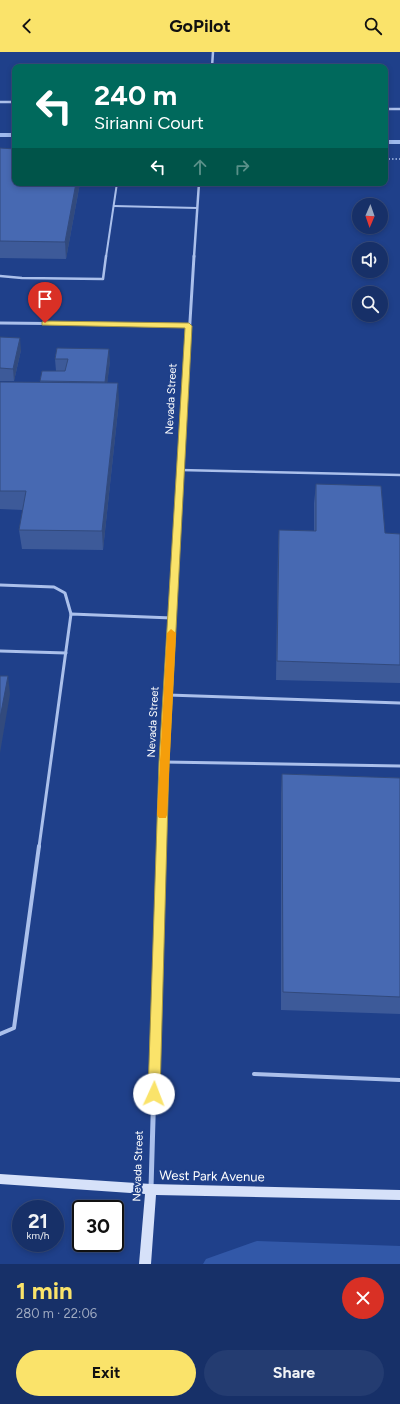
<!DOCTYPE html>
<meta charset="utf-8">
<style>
:root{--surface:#173068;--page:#243c71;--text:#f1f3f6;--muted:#9ea9c0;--line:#364b7c;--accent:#fae36a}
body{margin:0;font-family:Figtree,sans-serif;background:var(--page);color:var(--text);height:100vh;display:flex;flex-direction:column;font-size:15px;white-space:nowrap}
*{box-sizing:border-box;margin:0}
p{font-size:13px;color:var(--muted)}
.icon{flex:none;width:22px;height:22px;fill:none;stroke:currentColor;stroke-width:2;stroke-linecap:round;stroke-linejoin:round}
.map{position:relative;height:1212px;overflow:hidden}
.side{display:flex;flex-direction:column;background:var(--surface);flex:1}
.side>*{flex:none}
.hud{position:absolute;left:12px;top:12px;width:376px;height:122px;border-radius:8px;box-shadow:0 2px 6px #0003,0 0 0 1px var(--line);background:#00695c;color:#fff;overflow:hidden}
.needle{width:26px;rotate:182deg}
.tools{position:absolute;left:352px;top:146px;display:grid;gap:8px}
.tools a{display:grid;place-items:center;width:36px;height:36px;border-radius:50%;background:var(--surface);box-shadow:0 2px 6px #0003,0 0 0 1px var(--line);font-size:20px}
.speed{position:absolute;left:12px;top:1148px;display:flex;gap:8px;font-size:20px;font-weight:700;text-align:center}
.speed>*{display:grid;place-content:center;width:52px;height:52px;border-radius:50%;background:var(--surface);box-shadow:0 2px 6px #0003,0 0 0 1px var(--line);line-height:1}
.speed small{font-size:10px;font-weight:400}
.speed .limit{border:2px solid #111;border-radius:6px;background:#fff;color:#111}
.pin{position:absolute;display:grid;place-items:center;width:34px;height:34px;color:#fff;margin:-41px -17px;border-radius:50% 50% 50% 0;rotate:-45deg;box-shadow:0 0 4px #0007}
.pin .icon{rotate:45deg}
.me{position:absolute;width:44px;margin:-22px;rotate:2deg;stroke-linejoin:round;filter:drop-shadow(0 0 3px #0008)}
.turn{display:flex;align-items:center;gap:14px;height:84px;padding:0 16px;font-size:18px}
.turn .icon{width:52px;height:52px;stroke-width:2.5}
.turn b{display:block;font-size:28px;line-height:34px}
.lanes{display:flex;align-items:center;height:38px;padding:0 16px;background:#0003;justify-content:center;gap:20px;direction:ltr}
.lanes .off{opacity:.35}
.round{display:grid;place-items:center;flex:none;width:42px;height:42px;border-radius:21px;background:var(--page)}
.overview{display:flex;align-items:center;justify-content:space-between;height:68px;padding:0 16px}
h1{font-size:24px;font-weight:700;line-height:30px;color:var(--accent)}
.action{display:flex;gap:8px;margin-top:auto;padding:8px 16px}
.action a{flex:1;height:46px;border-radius:24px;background:var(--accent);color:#111;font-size:16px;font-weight:700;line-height:46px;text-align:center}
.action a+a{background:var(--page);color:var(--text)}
header{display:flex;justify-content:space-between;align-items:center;height:52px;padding:0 16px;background:var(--accent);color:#111;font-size:18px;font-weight:700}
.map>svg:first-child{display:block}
.green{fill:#3258a8}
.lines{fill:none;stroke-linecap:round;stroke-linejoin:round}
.stream{fill:#9eb9ed;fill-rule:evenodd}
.path{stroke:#abc0eb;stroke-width:1.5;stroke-dasharray:1.5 2;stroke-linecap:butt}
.lane-far3{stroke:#abc0eb;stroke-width:2}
.lane-far2{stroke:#abc0eb;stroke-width:2.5}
.lane-far1{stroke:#abc0eb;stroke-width:3}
.lane{stroke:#abc0eb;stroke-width:4}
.street-far3{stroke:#abc0eb;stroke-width:2.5}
.street-far2{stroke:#abc0eb;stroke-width:3}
.street-far1{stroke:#abc0eb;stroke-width:4}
.street{stroke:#abc0eb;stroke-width:5}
.secondary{fill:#d6e1f9;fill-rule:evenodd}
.wall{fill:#3d5a99}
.shaded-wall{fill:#324a7d}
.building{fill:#4769b2;stroke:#324a7d}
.route{fill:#fae36a;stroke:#a29445}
.slow{fill:#f59e0b}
.labels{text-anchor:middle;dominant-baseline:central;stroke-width:4;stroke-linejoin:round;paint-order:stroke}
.street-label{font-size:11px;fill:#fff;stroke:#1f408a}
.near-street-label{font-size:13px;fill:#fff;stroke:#1f408a}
</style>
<header><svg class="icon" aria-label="back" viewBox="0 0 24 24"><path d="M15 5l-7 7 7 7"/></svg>GoPilot<svg class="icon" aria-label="search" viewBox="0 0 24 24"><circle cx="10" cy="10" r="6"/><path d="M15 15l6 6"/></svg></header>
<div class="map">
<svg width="400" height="1212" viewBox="0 0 400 1212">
<rect width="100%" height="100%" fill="#1f408a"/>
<!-- green -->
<path class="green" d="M257,1189l143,5v18h-197l3,-5z"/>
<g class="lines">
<!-- stream -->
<g class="stream">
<rect x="0" y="81" width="15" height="4"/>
<rect x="385" y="88" width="15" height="4"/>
</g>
<!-- path -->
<path class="path" d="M385,107h15"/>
<!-- lane-far3 -->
<g class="lane-far3">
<path d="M114,154l83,2"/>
<path d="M106,205l11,-74"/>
</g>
<!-- lane-far2 -->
<g class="lane-far2">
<path d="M0,224l22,2 81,1 3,-23"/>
<path d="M180,418l220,5"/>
</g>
<!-- lane-far1 -->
<g class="lane-far1">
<path d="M0,533l54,2 11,6 6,21"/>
<path d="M0,599l66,2"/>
<path d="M168,643l232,8"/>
<path d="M164,710l236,4"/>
<path d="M39,795l32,-233 101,4"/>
</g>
<!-- lane -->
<g class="lane">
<path d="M0,982l14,-6 25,-182"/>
<path d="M254,1022l146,6"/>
</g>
<!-- street-far3 -->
<g class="street-far3">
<path d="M212,15l1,-15"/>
<path d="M0,50h15"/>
<path d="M385,57h15"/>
<path d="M194,205l5,-74"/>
</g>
<!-- street-far2 -->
<g class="street-far2">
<path d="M0,271l189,2"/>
<path d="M178,465l16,-261"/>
</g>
<!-- street-far1 -->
<path class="street-far1" d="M161,795l3,-85 14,-246"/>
<!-- street -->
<path class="street" d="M151,1136l10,-342"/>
<!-- secondary -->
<path class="secondary" d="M0,1122l151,10 249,6v10l-244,-5 -5,69h-12l6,-70 -145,-10z"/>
</g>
<!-- wall -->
<g class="wall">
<path d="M0,96l80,35 -14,76 -66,-1z"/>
<path d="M0,285l21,13 -7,31h-14z"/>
<path d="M57,296l53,13 -3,22 12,18 -16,149 -81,-1 -3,-19 4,-20 -23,-1v-127h40l2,-11h14l-1,-12z"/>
<path d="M316,432l69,49 15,1v149l-124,-3 2,-132 1,-18 35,1v-28z"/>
<path d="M282,722l118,4v236l-119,-4v-217z"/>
</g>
<!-- shaded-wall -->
<g class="shaded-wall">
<path d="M76,131h4l-14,76 -1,-17z"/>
<path d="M20,286l1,12 -7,31 -1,-12z"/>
<path d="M109,297l1,12 -4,33 -1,-12z"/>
<path d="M118,331l1,18 -16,149 -1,-19z"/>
<path d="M8,624l2,18 -10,59v-35z"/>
</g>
<!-- building -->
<g class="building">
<path d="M0,96l15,1v34h61l-11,59 -65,-1z"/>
<path d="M0,285l20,1 -7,31 -13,-1z"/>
<path d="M57,296l52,1 -4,33 -65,-1 2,-10h23l3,-12h-13z"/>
<path d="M0,330l118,1 -16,148 -83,-1 7,-39h-26z"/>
<path d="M316,432l65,2 4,47 15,1v131l-123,-4 2,-131 37,1z"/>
<path d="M0,624h8l-8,42z"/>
<path d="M282,722l118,4v219l-117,-5z"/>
</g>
<!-- route -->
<path class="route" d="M45,269l144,2 3,3 -23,436 -9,332 -2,4 -4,1 -4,-1 -2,-4 11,-332 26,-434 -143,-3v-3z"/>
<!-- slow -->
<path class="slow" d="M171,577l5,4 -9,182 -1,3h-7l-2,-3 10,-182z"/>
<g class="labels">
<!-- street labels -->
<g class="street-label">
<text transform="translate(171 347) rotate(-87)">Nevada Street</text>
<text transform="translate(153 670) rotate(-87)">Nevada Street</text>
<text transform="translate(138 1114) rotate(-88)">Nevada Street</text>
</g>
<!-- near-street labels -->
<g class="near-street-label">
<text transform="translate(212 1124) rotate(1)">West Park Avenue</text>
</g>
</g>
</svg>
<div class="tools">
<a><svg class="needle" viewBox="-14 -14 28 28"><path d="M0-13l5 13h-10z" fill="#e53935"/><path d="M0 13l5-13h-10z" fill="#9ea9c0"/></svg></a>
<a><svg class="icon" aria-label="sound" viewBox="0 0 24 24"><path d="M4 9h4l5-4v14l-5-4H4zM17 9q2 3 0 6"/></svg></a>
<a><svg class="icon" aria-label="search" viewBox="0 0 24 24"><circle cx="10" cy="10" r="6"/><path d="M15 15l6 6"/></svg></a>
</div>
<div class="speed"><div>21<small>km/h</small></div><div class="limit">30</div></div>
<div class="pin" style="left:45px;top:271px;background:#d93025"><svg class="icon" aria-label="arrive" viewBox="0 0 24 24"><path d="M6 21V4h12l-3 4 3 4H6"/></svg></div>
<svg class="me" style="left:154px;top:1042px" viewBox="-20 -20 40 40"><circle r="19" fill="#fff"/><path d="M0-13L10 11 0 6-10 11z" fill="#fae36a"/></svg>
<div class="hud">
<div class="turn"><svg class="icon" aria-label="left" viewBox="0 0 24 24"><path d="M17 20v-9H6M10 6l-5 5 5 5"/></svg><div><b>240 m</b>Sirianni Court</div></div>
<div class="lanes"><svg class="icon" aria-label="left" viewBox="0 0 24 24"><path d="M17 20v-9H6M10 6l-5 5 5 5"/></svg><svg class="icon off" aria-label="ahead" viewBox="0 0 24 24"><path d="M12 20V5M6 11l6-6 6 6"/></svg><svg class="icon off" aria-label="right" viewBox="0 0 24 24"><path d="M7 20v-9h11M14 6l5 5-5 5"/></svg></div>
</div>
</div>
<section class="side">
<div class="overview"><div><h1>1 min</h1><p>280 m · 22:06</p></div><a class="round" style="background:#d93025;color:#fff"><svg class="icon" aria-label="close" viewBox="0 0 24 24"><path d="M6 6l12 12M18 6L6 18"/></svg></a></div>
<div class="action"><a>Exit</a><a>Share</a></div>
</section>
